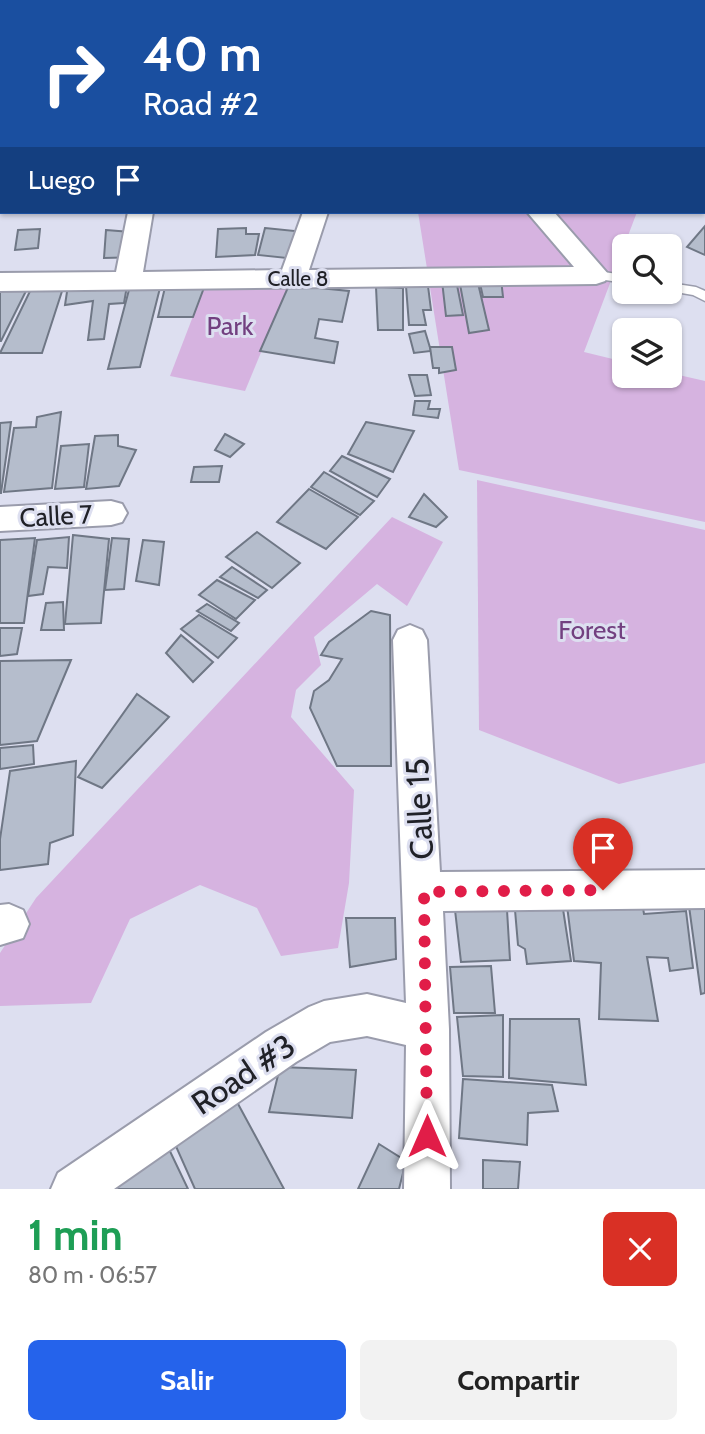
<!DOCTYPE html>
<html lang="es">
<meta charset="utf-8">
<style>
:root{--surface:#fff;--page:#f2f2f2;--text:#222;--muted:#767676;--accent:#2563eb}
body{margin:0;font-family:Cabin,sans-serif;background:var(--page);color:var(--text);height:100vh;display:flex;flex-direction:column;font-size:26px;white-space:nowrap}
*{box-sizing:border-box;margin:0}
p{font-size:23px;color:var(--muted)}
.icon{flex:none;width:38px;height:38px;fill:none;stroke:currentColor;stroke-width:2;stroke-linecap:round;stroke-linejoin:round}
.map{position:relative;height:1189px;overflow:hidden}
.drawer{display:flex;flex-direction:column;background:var(--surface);flex:1}
.drawer>*{flex:none}
.top-card{position:absolute;left:0px;top:0px;width:705px;height:214px;box-shadow:0 2px 5px #0004;background:#1a4fa0;color:#fff;overflow:hidden}
.controls{position:absolute;left:612px;top:234px;display:grid;gap:14px}
.controls a{display:grid;place-items:center;width:70px;height:70px;border-radius:10px;background:var(--surface);box-shadow:0 2px 5px #0004;font-size:35px}
.pin{position:absolute;display:grid;place-items:center;width:60px;height:60px;color:#fff;margin:-72px -30px;border-radius:50% 50% 50% 0;rotate:-45deg;box-shadow:0 0 7px #0007}
.pin .icon{rotate:45deg}
.me{position:absolute;width:77px;margin:-38px;rotate:0deg;stroke-linejoin:round;filter:drop-shadow(0 0 5px #0008)}
.turn{display:flex;align-items:center;gap:24px;height:147px;padding:0 28px;font-size:32px}
.turn .icon{width:91px;height:91px;stroke-width:2.5}
.turn b{display:block;font-size:49px;line-height:60px}
.then{display:flex;align-items:center;height:66px;padding:0 28px;background:#0003;gap:14px;font-size:26px}
.round{display:grid;place-items:center;flex:none;width:74px;height:74px;border-radius:10px;background:var(--page)}
.headline{display:flex;align-items:center;justify-content:space-between;height:119px;padding:0 28px}
h1{font-size:42px;font-weight:700;line-height:52px;color:#1e9e55}
.button{display:flex;gap:14px;margin-top:auto;padding:14px 28px}
.button a{flex:1;height:80px;border-radius:10px;background:var(--accent);color:#fff;font-size:28px;font-weight:700;line-height:80px;text-align:center}
.button a+a{background:var(--page);color:var(--text)}
.map>svg:first-child{display:block}
.green{fill:#d6b3e0}
.building{fill:#b5bdcc;stroke:#6f7785;stroke-width:2}
.lines{fill:none;stroke-linecap:round;stroke-linejoin:round}
.lane-casing{stroke:#9a9cac;stroke-width:3}
.street-casing{stroke:#9a9cac;stroke-width:4}
.lane{fill:#fff;fill-rule:evenodd}
.street{fill:#fff;fill-rule:evenodd}
.route{stroke:#e11d48;stroke-width:12;stroke-dasharray:0 21.6}
.labels{text-anchor:middle;dominant-baseline:central;stroke-width:6;stroke-linejoin:round;paint-order:stroke}
.far-street-label{font-size:21px;fill:#202127;stroke:#dddff0}
.park-label{font-size:26px;fill:#724080;stroke:#dddff0}
.street-label{font-size:26px;fill:#202127;stroke:#dddff0}
.near-street-label{font-size:32px;fill:#202127;stroke:#dddff0}
</style>
<div class="map">
<svg width="705" height="1189" viewBox="0 0 705 1189">
<rect width="100%" height="100%" fill="#dddff0"/>
<!-- green -->
<g class="green">
<path d="M385,0h320v34l-1,4v-36z"/>
<path d="M418,212h219l-53,140 41,10v14h45v-3l35,8v141l-246,-52z"/>
<path d="M205,285h84l-44,106 -75,-15z"/>
<path d="M477,480l228,50v233l-86,21 -140,-54z"/>
<path d="M392,517l51,25 -36,64 -30,-22 -63,53 7,28 -25,25 -5,27 63,73 -5,93 -11,65 -57,8 -24,-48 -57,-23 -70,34 -39,84 -91,3v-53l36,-55z"/>
</g>
<!-- building -->
<g class="building">
<path d="M705,226v29l-18,-8z"/>
<path d="M246,228v6h13l-4,21 -39,2 2,-28z"/>
<path d="M265,228l40,4 -9,27 -38,-4z"/>
<path d="M40,229l-2,19 -23,2 3,-20z"/>
<path d="M106,230l37,3 -1,24 -38,1z"/>
<path d="M459,279h18l12,51 -20,3z"/>
<path d="M479,279h22l2,18h-20z"/>
<path d="M456,280l7,35 -17,1 -4,-35z"/>
<path d="M166,283l39,2 -12,32h-35z"/>
<path d="M33,285h31l-22,68h-42z"/>
<path d="M68,285l59,1 -3,17 -15,1 -5,35 -16,1 5,-39 -28,4z"/>
<path d="M289,285l60,6 -7,31 -23,-3 -4,19 23,4 -4,21 -74,-12z"/>
<path d="M130,286l30,2 -20,79 -32,2z"/>
<path d="M406,286h22l3,24h-8l3,15h-17z"/>
<path d="M376,287l27,1v42h-25z"/>
<path d="M0,289h27l-26,52h-1z"/>
<path d="M425,331l6,20 -17,2 -5,-19z"/>
<path d="M430,347h22l4,23 -17,3v-5h-6z"/>
<path d="M409,375h18l4,20 -16,1z"/>
<path d="M415,401h15l-2,8h12l-2,9 -25,-3z"/>
<path d="M61,412l-9,76 -48,4 10,-64 22,-1 1,-10z"/>
<path d="M11,422l-10,71h-1v-70z"/>
<path d="M366,422l48,9 -21,41 -45,-18z"/>
<path d="M225,434l19,10 -14,13 -15,-7z"/>
<path d="M118,435v11l18,4 -17,36 -33,3 9,-53z"/>
<path d="M89,444l-5,43 -29,2 6,-43z"/>
<path d="M342,456l48,23 -13,18 -47,-26z"/>
<path d="M222,466l-3,16h-28l3,-15z"/>
<path d="M324,472l50,29 -14,14 -49,-28z"/>
<path d="M309,489l49,28 -32,32 -49,-27z"/>
<path d="M424,494l23,23 -11,10 -27,-10z"/>
<path d="M257,532l43,31 -28,25 -46,-31z"/>
<path d="M73,535l36,4 -8,84 -36,1z"/>
<path d="M69,537l-2,31 -19,-1 -5,27 -15,2 9,-56z"/>
<path d="M35,538l-11,85h-24v-83z"/>
<path d="M112,538l17,1 -5,50 -19,1z"/>
<path d="M143,540l21,2 -5,43 -23,-4z"/>
<path d="M232,567l35,23 -9,8 -38,-21z"/>
<path d="M217,580l38,20 -19,19 -37,-24z"/>
<path d="M63,602l1,28h-23l5,-27z"/>
<path d="M207,604l32,19 -8,8 -34,-20z"/>
<path d="M371,611l19,4 1,151h-54l-27,-58 4,-17 15,-11 13,-21 -21,-4 8,-13z"/>
<path d="M199,615l38,23 -19,20 -37,-29z"/>
<path d="M0,628h22l-5,26 -17,2z"/>
<path d="M181,635l32,27 -20,20 -27,-29z"/>
<path d="M71,660l-34,81 -37,4v-84z"/>
<path d="M137,694l32,23 -67,71 -24,-11z"/>
<path d="M33,745l1,19 -34,5v-21z"/>
<path d="M76,761l-3,74 -23,8 -2,21 -48,6v-31l10,-68z"/>
<path d="M688,899h17v94l-4,1z"/>
<path d="M642,902l2,12 42,-3 7,57 -23,3 -2,-13 -21,-1 11,64 -59,-2 2,-56 -27,-2 -7,-55z"/>
<path d="M563,909l8,52 -44,3 -2,-15 -7,-4 -3,-35z"/>
<path d="M455,910h52l3,50 -49,2z"/>
<path d="M346,918h49l1,41 -46,8z"/>
<path d="M491,966l4,47h-41l-4,-46z"/>
<path d="M503,1015v62l-40,-1 -6,-59z"/>
<path d="M510,1019h69l7,66 -77,-7z"/>
<path d="M280,1067l76,3 -4,48 -83,-6z"/>
<path d="M463,1079l89,6 6,26 -30,2 -1,32 -68,-7z"/>
<path d="M237,1102l47,87h-89l-21,-47z"/>
<path d="M379,1144l27,17 -7,28h-41z"/>
<path d="M167,1145l21,44h-77z"/>
<path d="M483,1160l37,2 -2,27h-35z"/>
</g>
<g class="lines">
<defs>
<g id="lane">
<path d="M596,271l29,4v8l-33,-5 -2,-3z"/>
<path d="M670,283l26,4 9,4v10l-12,-6 -23,-4z"/>
</g>
<g id="street">
<rect x="166" y="0" width="20" height="2"/>
<path d="M354,0h21l1,2h-21z"/>
<rect x="460" y="0" width="20" height="2"/>
<rect x="0" y="82" width="2" height="14"/>
<path d="M128,212h25l-10,60 139,-2 21,-58h25l-19,58 265,-3 -47,-55h27l55,63 -4,6 -9,3 -596,7v-18l116,-1z"/>
<path d="M111,501l11,3 5,9 -5,9 -11,3 -111,6v-24z"/>
<path d="M410,625l12,5 5,10 13,232 265,-2v38l-262,3 6,118 1,160h-46l2,-144 -39,-9 -37,6 -34,20 -182,127h-63l7,-16 208,-141 43,-25 15,-6 43,-7 39,9 -13,-363 5,-10z"/>
<path d="M9,904l14,6 6,14 -6,14 -23,7v-40z"/>
</g>
</defs>
<!-- lane casing -->
<use href="#lane" class="lane-casing"/>
<!-- street casing -->
<use href="#street" class="street-casing"/>
<!-- lane -->
<use href="#lane" class="lane"/>
<!-- street -->
<use href="#street" class="street"/>
</g>
<g class="lines">
<!-- route -->
<path class="route" d="M427,1136l-3,-244 179,-2"/>
</g>
<g class="labels">
<!-- far-street labels -->
<g class="far-street-label">
<text x="298" y="278">Calle 8</text>
</g>
<!-- park labels -->
<g class="park-label">
<text x="230" y="326">Park</text>
<text x="592" y="630">Forest</text>
</g>
<!-- street labels -->
<g class="street-label">
<text transform="translate(56 516) rotate(-3)">Calle 7</text>
</g>
<!-- near-street labels -->
<g class="near-street-label">
<text transform="translate(419 809) rotate(-93)">Calle 15</text>
<text transform="translate(243 1074) rotate(-34)">Road #3</text>
</g>
</g>
</svg>
<div class="controls">
<a><svg class="icon" aria-label="search" viewBox="0 0 24 24"><circle cx="10" cy="10" r="6"/><path d="M15 15l6 6"/></svg></a>
<a><svg class="icon" aria-label="layers" viewBox="0 0 24 24"><path d="M12 4l9 5-9 5-9-5zM3 14l9 5 9-5"/></svg></a>
</div>
<div class="pin" style="left:603px;top:890px;background:#d93025"><svg class="icon" aria-label="arrive" viewBox="0 0 24 24"><path d="M6 21V4h12l-3 4 3 4H6"/></svg></div>
<svg class="me" style="left:427px;top:1136px" viewBox="-20 -20 40 40"><path d="M0-17L14 15 0 8-14 15z" fill="#e11d48" stroke="#fff" stroke-width="4"/></svg>
<div class="top-card">
<div class="turn"><svg class="icon" aria-label="right" viewBox="0 0 24 24"><path d="M7 20v-9h11M14 6l5 5-5 5"/></svg><div><b>40 m</b>Road #2</div></div>
<div class="then">Luego<svg class="icon" aria-label="arrive" viewBox="0 0 24 24"><path d="M6 21V4h12l-3 4 3 4H6"/></svg></div>
</div>
</div>
<section class="drawer">
<div class="headline"><div><h1>1 min</h1><p>80 m · 06:57</p></div><a class="round" style="background:#d93025;color:#fff"><svg class="icon" aria-label="close" viewBox="0 0 24 24"><path d="M6 6l12 12M18 6L6 18"/></svg></a></div>
<div class="button"><a>Salir</a><a>Compartir</a></div>
</section>
